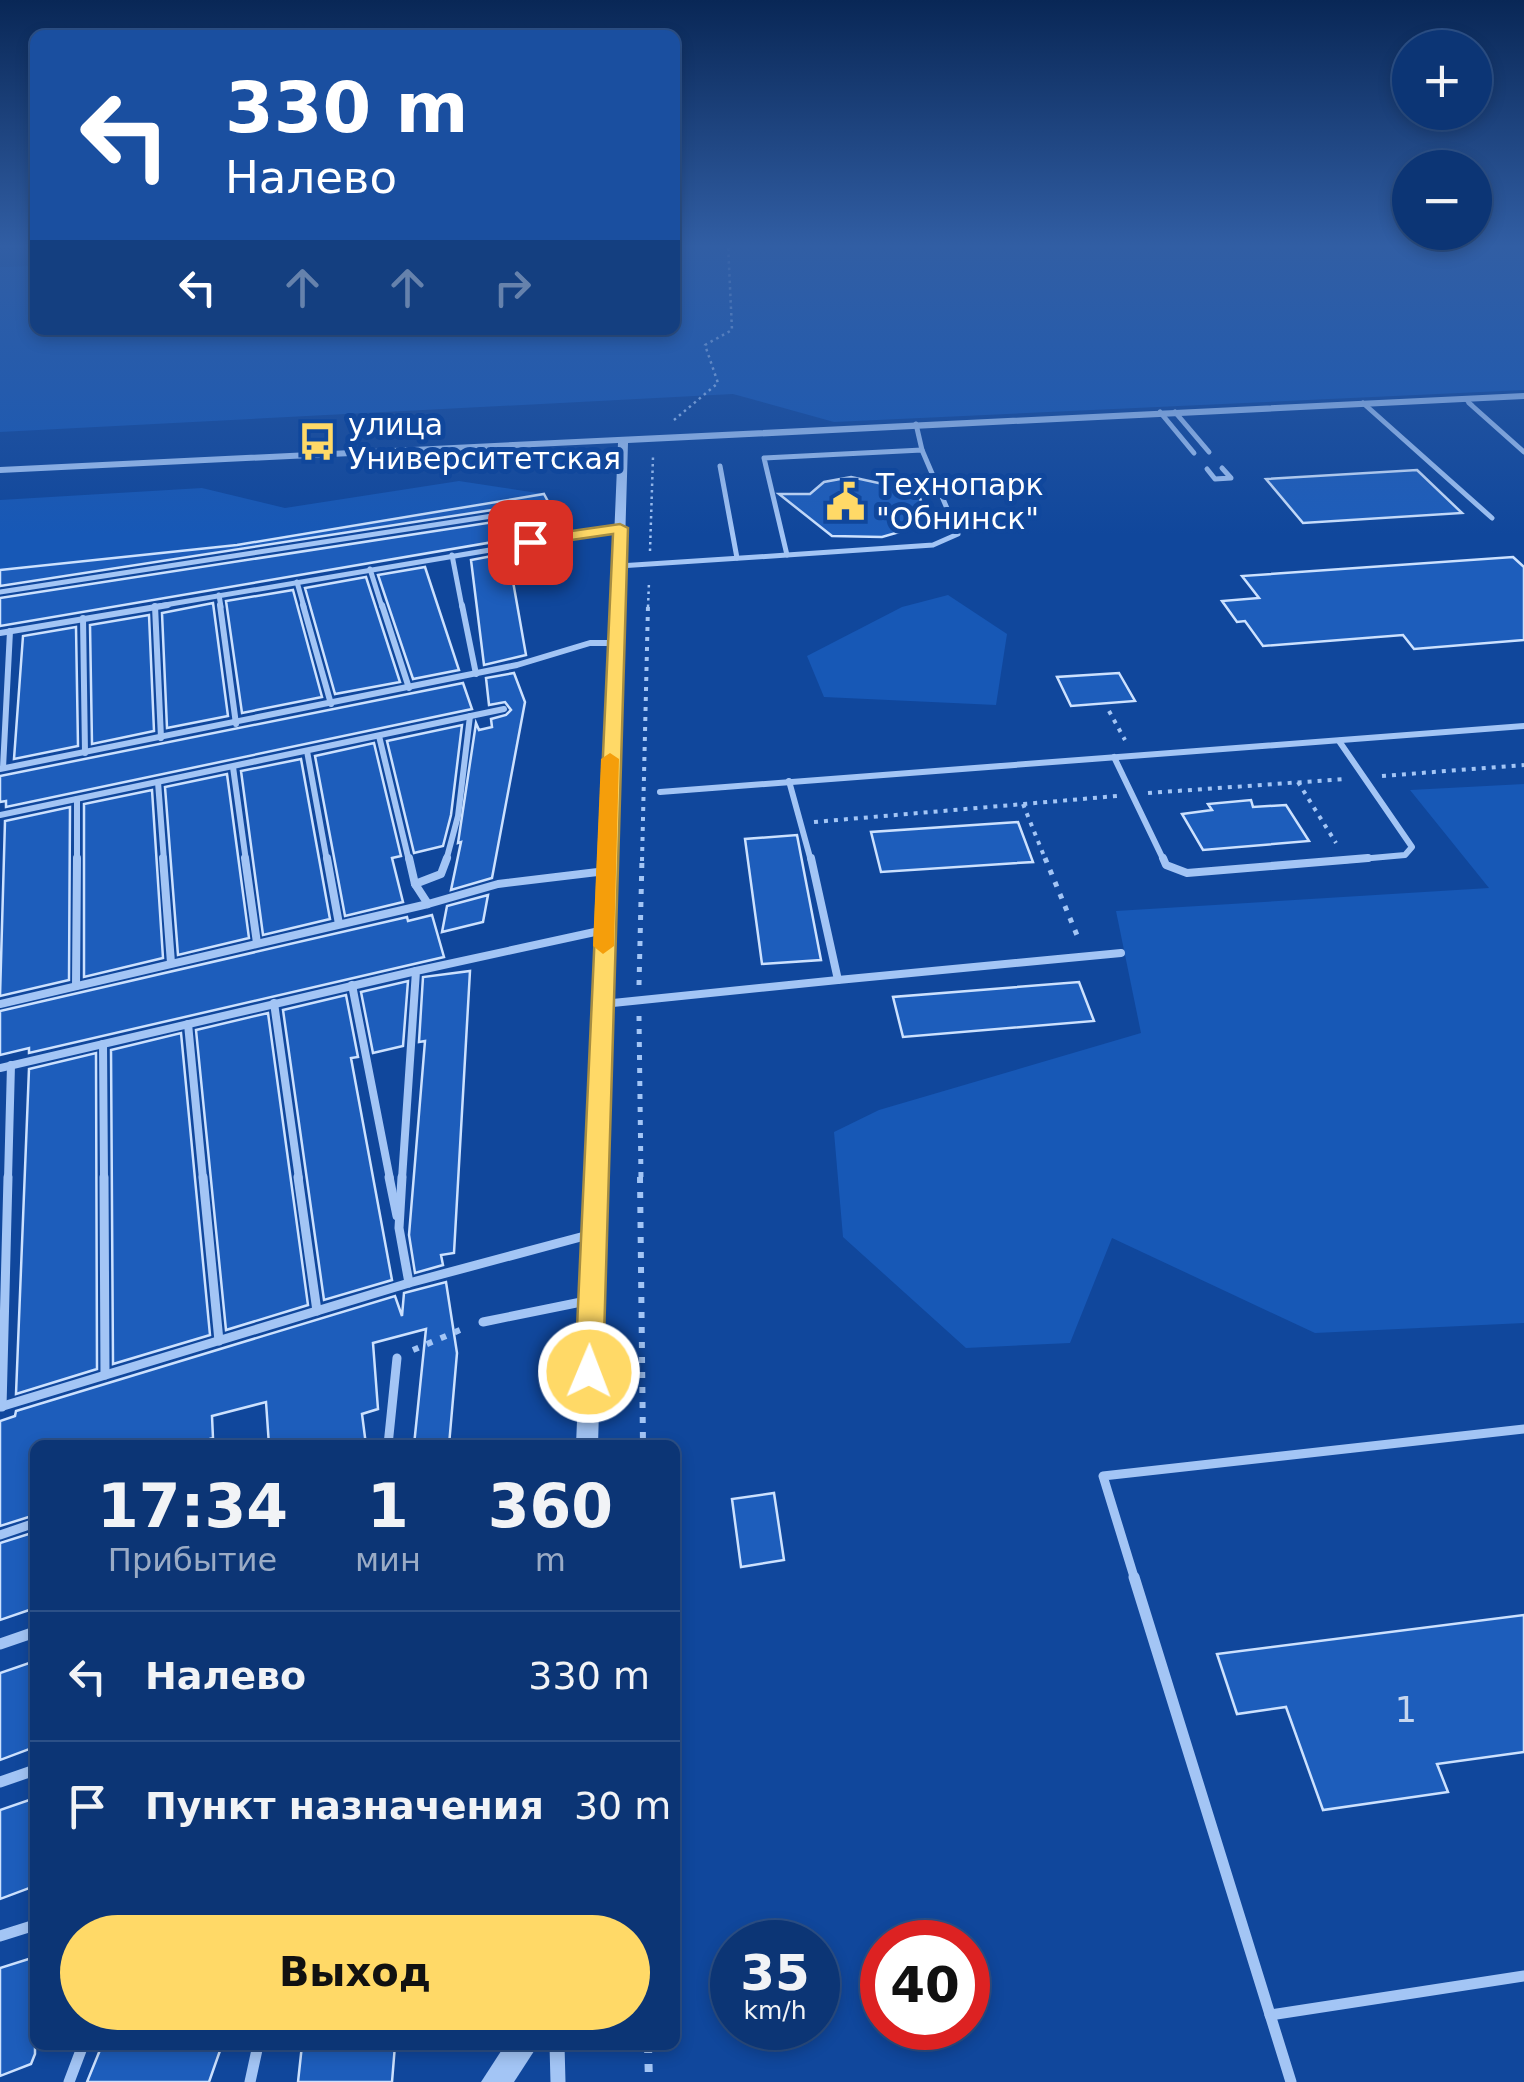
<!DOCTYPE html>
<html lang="ru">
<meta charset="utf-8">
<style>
:root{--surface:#0c3575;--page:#1a407d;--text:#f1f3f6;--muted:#9aabc5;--line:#2c5087;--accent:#ffd967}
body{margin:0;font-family:"DejaVu Sans",sans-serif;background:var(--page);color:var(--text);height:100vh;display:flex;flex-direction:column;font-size:38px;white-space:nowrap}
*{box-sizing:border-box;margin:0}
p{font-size:32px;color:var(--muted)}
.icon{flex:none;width:55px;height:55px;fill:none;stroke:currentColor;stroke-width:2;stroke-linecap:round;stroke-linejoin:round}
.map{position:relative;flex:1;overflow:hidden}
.drawer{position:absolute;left:30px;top:1440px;width:650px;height:610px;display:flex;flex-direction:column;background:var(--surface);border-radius:15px;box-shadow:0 5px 15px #0003,0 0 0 2px var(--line)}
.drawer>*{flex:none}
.hud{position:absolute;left:30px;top:30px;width:650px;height:305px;border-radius:15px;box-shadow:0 5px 15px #0003,0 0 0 2px var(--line);background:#1a4fa0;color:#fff;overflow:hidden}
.fabs{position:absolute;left:1392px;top:30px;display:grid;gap:20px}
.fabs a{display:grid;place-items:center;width:100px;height:100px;border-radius:50%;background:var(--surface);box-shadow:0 5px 15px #0003,0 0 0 2px var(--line);font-size:50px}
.speed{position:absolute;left:710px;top:1920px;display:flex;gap:20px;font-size:50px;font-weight:700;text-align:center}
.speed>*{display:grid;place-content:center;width:130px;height:130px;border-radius:50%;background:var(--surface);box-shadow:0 5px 15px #0003,0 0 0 2px var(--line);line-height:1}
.speed small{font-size:25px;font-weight:400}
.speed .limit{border:15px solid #d22;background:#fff;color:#111}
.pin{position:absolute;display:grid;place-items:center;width:85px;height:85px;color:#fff;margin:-42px;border-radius:20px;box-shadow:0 5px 15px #0006}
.me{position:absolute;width:110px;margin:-55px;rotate:1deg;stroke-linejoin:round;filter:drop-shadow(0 0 8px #0008)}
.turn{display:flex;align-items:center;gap:35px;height:210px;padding:0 30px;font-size:45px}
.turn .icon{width:130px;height:130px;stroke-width:2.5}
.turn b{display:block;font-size:70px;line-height:85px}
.lanes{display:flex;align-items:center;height:95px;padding:0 30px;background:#0003;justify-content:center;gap:50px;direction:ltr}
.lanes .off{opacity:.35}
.eta{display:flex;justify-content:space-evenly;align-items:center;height:170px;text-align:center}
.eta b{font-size:60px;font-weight:700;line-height:70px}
.primary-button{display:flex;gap:20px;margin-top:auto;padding:20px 30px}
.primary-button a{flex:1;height:115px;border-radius:60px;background:var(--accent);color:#111;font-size:40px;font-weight:700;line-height:115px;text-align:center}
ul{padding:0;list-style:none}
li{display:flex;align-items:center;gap:30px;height:130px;padding:0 30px;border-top:2px solid var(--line)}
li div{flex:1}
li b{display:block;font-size:38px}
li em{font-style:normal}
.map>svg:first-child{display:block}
.green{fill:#1758b6}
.building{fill:#1d5dbb;stroke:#cce1fe;stroke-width:2.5}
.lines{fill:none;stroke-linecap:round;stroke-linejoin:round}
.path-far4{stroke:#a3c5f5;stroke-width:2.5;stroke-dasharray:2.5 4;stroke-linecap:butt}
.path-far3{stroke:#a3c5f5;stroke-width:4;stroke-dasharray:4 6;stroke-linecap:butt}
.path-far2{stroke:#a3c5f5;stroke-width:5;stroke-dasharray:5 8;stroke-linecap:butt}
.path-far1{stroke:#a3c5f5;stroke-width:6;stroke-dasharray:6 9;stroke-linecap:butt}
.path{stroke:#a3c5f5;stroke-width:8;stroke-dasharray:8 11;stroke-linecap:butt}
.service-far5{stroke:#a3c5f5;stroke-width:4}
.service-far4{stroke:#a3c5f5;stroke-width:5}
.service-far3{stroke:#a3c5f5;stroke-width:6}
.service-far2{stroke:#a3c5f5;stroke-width:8}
.service-far1{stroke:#a3c5f5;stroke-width:9}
.service{stroke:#a3c5f5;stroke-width:11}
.minor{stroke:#a3c5f5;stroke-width:15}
.tertiary{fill:#a3c5f5;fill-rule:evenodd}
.route{fill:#ffd967;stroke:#a68d43;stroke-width:2.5}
.slow{fill:#f59e0b}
.labels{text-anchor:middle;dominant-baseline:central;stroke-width:10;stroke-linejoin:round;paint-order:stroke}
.far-poi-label{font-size:30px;fill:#fff;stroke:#10479c;text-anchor:start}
.near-number-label{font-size:35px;fill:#c6d6ee}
</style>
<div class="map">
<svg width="1524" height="2082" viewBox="0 0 1524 2082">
<rect width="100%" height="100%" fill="#10479c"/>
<!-- green -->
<g class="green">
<path d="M770,244h754v146l-690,32 -101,-28 -733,38v-165l35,-1v64h640v-84z"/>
<path d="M459,481l85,13 -296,49 -248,27v-70l202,-12 83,20z"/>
<path d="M948,595l59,39 -11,71 -172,-8 -17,-41 95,-49z"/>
<path d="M1524,784v539l-209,10 -203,-95 -42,105 -104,5 -123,-111 -9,-105 45,-22 262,-77 -25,-122 373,-23 -79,-98z"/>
</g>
<!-- building -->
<g class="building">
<path d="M1417,470l45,43 -159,10 -37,-44z"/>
<path d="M851,477l41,9 13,-4 13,10 4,12 -12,25 -28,8 -50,-1 -53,-42h31l14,-12z"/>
<path d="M544,494l7,13 -5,26 -546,93v-28l539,-83 5,-6 -7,-6 -537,83v-16l237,-25z"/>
<path d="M508,553l18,102 -42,10 -13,-105z"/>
<path d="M1513,557l11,10v73l-110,9 -11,-14 -140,11 -18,-25 -8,1 -15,-21 37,-3 -17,-22z"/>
<path d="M425,567l34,103 -46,9 -35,-104z"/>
<path d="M366,577l34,105 -65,12 -30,-106z"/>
<path d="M293,590l29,107 -80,16 -16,-112z"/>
<path d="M213,603l15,113 -61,12 -5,-115z"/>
<path d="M149,615l5,116 -62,13 -2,-119z"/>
<path d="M76,627l2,119 -64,13 9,-123z"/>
<path d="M514,673l11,29 -33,176 -41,12 10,-48 -3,1 18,-120 3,7 13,-3 -1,-8 15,-4 5,-5 -6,-8 -16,3 -3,-27z"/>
<path d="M1119,673l16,28 -64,5 -14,-29z"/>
<path d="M463,683l9,26 -466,98v-6l-6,1v-26z"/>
<path d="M462,725l-11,90 -8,31 -29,7 -27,-112z"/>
<path d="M374,743l27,113 -9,2 11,44 -58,14 -30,-160z"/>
<path d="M301,759l29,160 -67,16 -22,-164z"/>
<path d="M227,774l22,164 -71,17 -13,-168z"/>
<path d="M152,790l11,168 -79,19v-173z"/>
<path d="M1251,800l2,7 33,-2 23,36 -106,9 -21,-36 30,-4 -4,-6z"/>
<path d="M70,807l-1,173 -69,16 5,-175z"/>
<path d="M1018,822l15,40 -152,10 -10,-40z"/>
<path d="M797,835l24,125 -59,4 -17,-125z"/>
<path d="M488,895l-5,27 -41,10 5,-26z"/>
<path d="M432,915l12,42 -415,96v-5l-29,7v-44l407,-94 1,4z"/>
<path d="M470,971l-16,282 -13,2 2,10 -28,8 -6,-38 16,-194 -6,1 4,-65z"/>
<path d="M408,981l-5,65 -30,7 -12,-61z"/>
<path d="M1079,982l15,39 -191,16 -10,-40z"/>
<path d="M346,995l12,62 -7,1 41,222 -68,20 -41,-290z"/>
<path d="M268,1013l40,292 -82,25 -30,-300z"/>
<path d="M181,1033l29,302 -97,29 -2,-314z"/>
<path d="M96,1053l1,316 -81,25 13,-325z"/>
<path d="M446,1282l11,71 -8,92h-35l12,-116 -53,14 5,66 -16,5 4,31h-97l-3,-43 -54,14 1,22 -23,7h-155v70l-35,11v-105l15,-5 1,-5 379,-115 7,20 2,-23z"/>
<path d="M774,1493l10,67 -43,7 -9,-68z"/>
<path d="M35,1532v76l-35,12v-77z"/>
<path d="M1524,1615v137l-87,12 11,28 -125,18 -37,-103 -49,7 -20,-60z"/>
<path d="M35,1661v86l-35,13v-87z"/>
<path d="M35,1798v88l-35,13v-89z"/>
<path d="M35,1957v97l-4,10 -31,12v-108z"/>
<path d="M102,2045h120l-13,37h-122z"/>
<path d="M302,2045h93l-3,37h-94z"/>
</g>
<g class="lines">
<!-- path-far4 -->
<g class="path-far4">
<path d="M674,420l44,-37 -13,-38 27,-15 -4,-86"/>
<path d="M650,551l3,-94"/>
<path d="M648,607l1,-25"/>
</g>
<!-- path-far3 -->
<g class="path-far3">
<path d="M1109,711l16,29"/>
<path d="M1382,776l142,-11"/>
<path d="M1298,782l38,61"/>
<path d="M1148,793l198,-14"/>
<path d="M1023,804l23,57"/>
<path d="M814,822l303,-26"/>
<path d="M642,861l6,-256"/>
</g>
<!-- path-far2 -->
<g class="path-far2">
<path d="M1045,858l34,82"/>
<path d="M639,985l3,-127"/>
<path d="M639,1016l2,163"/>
</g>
<!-- path-far1 -->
<g class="path-far1">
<path d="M640,1177l3,268"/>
<path d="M413,1350l54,-23"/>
</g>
<!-- path -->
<path class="path" d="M648,2045l1,37"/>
<!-- service-far5 -->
<path class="service-far5" d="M1465,399l7,6"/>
<!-- service-far4 -->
<g class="service-far4">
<path d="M1363,403l129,115"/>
<path d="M1469,403l55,49"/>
<path d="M1160,412l34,41"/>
<path d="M1175,412l34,40"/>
<path d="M916,424l6,26"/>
<path d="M922,450l36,84 -25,11 -146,10 -23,-97z"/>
<path d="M720,466l17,92"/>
<path d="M1207,469l8,10 16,-1 -9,-10"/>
<path d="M452,555l10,52"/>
<path d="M619,566l168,-11"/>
<path d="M370,569l12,38"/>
<path d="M297,582l7,25"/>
<path d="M0,592l538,-83"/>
<path d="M219,595l2,12"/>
<path d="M153,607l467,-79"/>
</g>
<!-- service-far3 -->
<g class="service-far3">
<path d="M220,605l16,119"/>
<path d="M303,605l28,99"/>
<path d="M382,605l27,83"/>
<path d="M462,605l14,69"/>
<path d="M155,606l6,132"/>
<path d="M83,618l2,135"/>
<path d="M0,633l168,-28"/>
<path d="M379,736l30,125"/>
<path d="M307,751l20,110"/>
<path d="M1114,757l50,104"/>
<path d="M233,767l13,94"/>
<path d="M3,768l7,-137"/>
<path d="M0,769l517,-104 73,-22h25"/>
<path d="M789,781l22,80"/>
<path d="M158,782l6,79"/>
<path d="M660,792l864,-66"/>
<path d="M0,815l504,-106"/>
<path d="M77,861v-62"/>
<path d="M446,861l12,-45 12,-100"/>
<path d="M1338,861l67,-6 7,-8 -73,-106"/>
</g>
<!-- service-far2 -->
<g class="service-far2">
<path d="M163,858l8,105"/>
<path d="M245,858l12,85"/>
<path d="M327,858l12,66"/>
<path d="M409,858l6,26 13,20"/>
<path d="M811,858l27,122 283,-27"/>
<path d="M1163,858l3,7 21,8 181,-15"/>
<path d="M415,884l26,-10 6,-16"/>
<path d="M352,985l38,194"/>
<path d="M76,986l1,-128"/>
<path d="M274,1003l25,176"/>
<path d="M0,1004l428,-100 70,-20 108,-13"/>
<path d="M603,1004l235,-24"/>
<path d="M188,1024l15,155"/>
<path d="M103,1044l1,135"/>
<path d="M0,1068l416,-97"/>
<path d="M8,1179l3,-114"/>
<path d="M402,1179l14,-208 188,-41"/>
</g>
<!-- service-far1 -->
<g class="service-far1">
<path d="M104,1177l1,198"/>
<path d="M203,1177l16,164"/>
<path d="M298,1177l19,134"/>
<path d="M389,1177l8,39"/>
<path d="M402,1177l-3,51 10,55 183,-49"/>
<path d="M483,1322l108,-22"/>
<path d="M0,1407l409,-124"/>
<path d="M2,1407l6,-230"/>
<path d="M388,1445l9,-87"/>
<path d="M0,1535l35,-12"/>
<path d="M1135,1580l-32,-104 421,-47"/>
</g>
<!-- service -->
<g class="service">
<path d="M1134,1577l157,505"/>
<path d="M0,1644l35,-12"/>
<path d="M0,1782l35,-12"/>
<path d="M0,1936l35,-11"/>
<path d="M1270,2015l254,-39"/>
<path d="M69,2082l14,-37"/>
<path d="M250,2082l8,-37"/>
</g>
<!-- minor -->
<path class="minor" d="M557,2045l1,37"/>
<!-- tertiary -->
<g class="tertiary">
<path d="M1524,393v6l-896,44 -30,1002h-22l42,-1002 -618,30v-6z"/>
<path d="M505,2045h33l-24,37h-33z"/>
</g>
</g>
<!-- sky -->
<linearGradient id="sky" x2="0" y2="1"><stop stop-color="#092756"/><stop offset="0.46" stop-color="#315ea4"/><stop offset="1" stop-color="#315ea4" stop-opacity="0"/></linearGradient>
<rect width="1524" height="535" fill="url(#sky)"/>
<!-- route -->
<path class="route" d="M620,524l8,4 -25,844 -4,9 -10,4 -10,-4 -4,-9 38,-838 -83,12 -8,-4 8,-5z"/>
<!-- slow -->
<path class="slow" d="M610,753l9,6 -5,187 -11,8 -10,-8 8,-187z"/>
<!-- icons -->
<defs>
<symbol id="bus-bare" viewBox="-9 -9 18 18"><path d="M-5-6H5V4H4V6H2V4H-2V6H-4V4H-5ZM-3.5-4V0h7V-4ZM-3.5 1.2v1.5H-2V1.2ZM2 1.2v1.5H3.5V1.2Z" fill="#ffd967" stroke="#10479c" stroke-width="2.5" paint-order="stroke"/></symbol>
<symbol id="civic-bare" viewBox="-9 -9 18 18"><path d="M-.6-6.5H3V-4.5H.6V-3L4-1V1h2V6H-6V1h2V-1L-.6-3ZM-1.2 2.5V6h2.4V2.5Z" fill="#ffd967" stroke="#10479c" stroke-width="2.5" paint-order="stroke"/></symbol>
</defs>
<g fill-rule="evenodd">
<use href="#bus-bare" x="290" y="414" width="55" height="55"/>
<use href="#civic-bare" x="818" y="474" width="55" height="55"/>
</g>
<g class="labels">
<!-- far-poi labels -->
<g class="far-poi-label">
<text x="348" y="424">улица<tspan x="348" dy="34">Университетская</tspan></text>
<text x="876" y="484">Технопарк<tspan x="876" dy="34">"Обнинск"</tspan></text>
</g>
<!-- near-number labels -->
<g class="near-number-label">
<text x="1406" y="1710">1</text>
</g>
</g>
</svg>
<div class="fabs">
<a>+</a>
<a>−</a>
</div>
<div class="speed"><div>35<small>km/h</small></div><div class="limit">40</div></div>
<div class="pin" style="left:530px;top:542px;background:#d93025"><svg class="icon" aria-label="arrive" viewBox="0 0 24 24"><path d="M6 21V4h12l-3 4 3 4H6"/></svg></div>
<svg class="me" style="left:589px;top:1372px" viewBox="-20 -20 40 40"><circle r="17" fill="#ffd967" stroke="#fff" stroke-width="3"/><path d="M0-11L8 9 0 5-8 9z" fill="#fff"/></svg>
<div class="hud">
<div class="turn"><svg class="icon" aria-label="left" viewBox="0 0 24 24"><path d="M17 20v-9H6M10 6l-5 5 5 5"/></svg><div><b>330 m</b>Налево</div></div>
<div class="lanes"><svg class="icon" aria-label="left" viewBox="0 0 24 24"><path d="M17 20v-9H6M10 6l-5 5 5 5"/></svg><svg class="icon off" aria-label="ahead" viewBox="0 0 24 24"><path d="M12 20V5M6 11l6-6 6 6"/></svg><svg class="icon off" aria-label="ahead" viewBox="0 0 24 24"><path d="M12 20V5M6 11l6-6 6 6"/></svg><svg class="icon off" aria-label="right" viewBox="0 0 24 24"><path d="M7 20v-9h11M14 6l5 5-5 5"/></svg></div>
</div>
<section class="drawer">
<div class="eta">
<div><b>17:34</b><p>Прибытие</p></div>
<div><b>1</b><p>мин</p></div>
<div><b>360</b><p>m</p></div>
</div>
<ul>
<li><svg class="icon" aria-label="left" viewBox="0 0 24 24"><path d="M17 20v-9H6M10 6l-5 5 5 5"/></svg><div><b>Налево</b></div><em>330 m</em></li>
<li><svg class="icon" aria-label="arrive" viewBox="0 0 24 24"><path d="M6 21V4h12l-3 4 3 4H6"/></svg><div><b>Пункт назначения</b></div><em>30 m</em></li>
</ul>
<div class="primary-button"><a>Выход</a></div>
</section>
</div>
